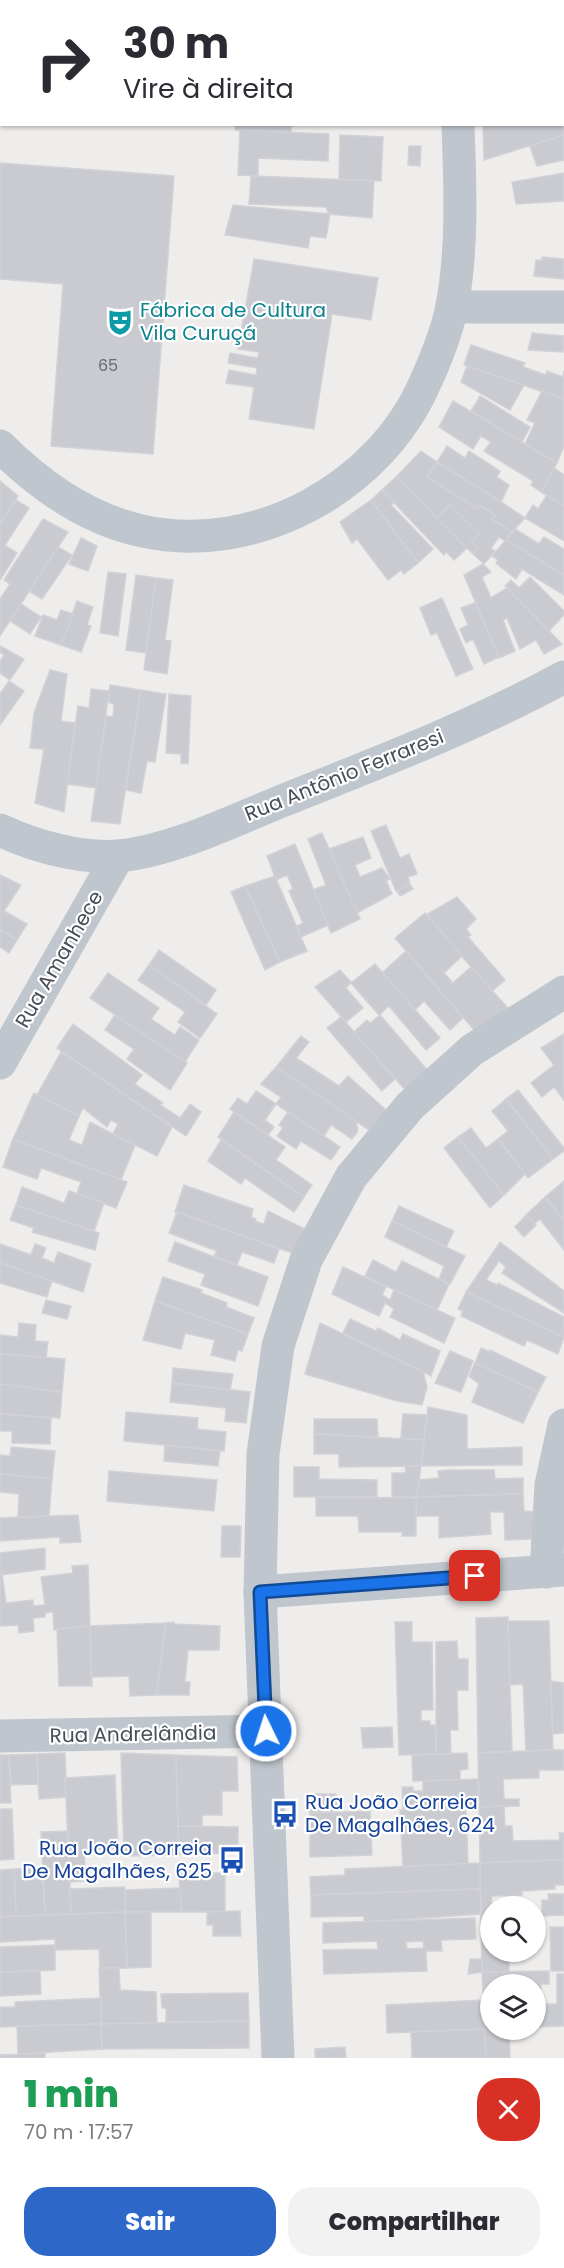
<!DOCTYPE html>
<html lang="pt">
<meta charset="utf-8">
<style>
:root{--surface:#fff;--page:#f2f2f3;--text:#2b2b33;--muted:#7c7c81;--accent:#2d67c8}
body{margin:0;font-family:Poppins,sans-serif;background:var(--page);color:var(--text);height:100vh;display:flex;flex-direction:column;font-size:22px;white-space:nowrap}
*{box-sizing:border-box;margin:0}
p{font-size:20px;color:var(--muted)}
.icon{flex:none;width:33px;height:33px;fill:none;stroke:currentColor;stroke-width:2;stroke-linecap:round;stroke-linejoin:round}
.map{position:relative;height:2058px;overflow:hidden}
.side{display:flex;flex-direction:column;background:var(--surface);flex:1}
.side>*{flex:none}
.hud{position:absolute;left:0px;top:0px;width:564px;height:126px;box-shadow:0 2px 4px #0004;background:#fff;color:var(--text);overflow:hidden}
.controls{position:absolute;left:480px;top:1896px;display:grid;gap:12px}
.controls a{display:grid;place-items:center;width:66px;height:66px;border-radius:50%;background:var(--surface);box-shadow:0 2px 4px #0004;font-size:30px}
.pin{position:absolute;display:grid;place-items:center;width:51px;height:51px;color:#fff;margin:-26px;border-radius:12px;box-shadow:0 3px 9px #0006}
.me{position:absolute;width:66px;margin:-33px;rotate:356deg;stroke-linejoin:round;filter:drop-shadow(0 0 4px #0008)}
.turn{display:flex;align-items:center;gap:21px;height:126px;padding:0 24px;font-size:27px}
.turn .icon{width:78px;height:78px;stroke-width:2.5}
.turn b{display:block;font-size:42px;line-height:51px}
.round{display:grid;place-items:center;flex:none;width:63px;height:63px;border-radius:24px;background:var(--page)}
.overview{display:flex;align-items:center;justify-content:space-between;height:102px;padding:0 24px}
h1{font-size:36px;font-weight:800;line-height:45px;color:#1e9e55}
.primary-button{display:flex;gap:12px;margin-top:auto;padding:12px 24px}
.primary-button a{flex:1;height:69px;border-radius:24px;background:var(--accent);color:#fff;font-size:24px;font-weight:800;line-height:69px;text-align:center}
.primary-button a+a{background:var(--page);color:var(--text)}
.map>svg:first-child{display:block}
.building{fill:#cacbd1;stroke:#d1d2d7;stroke-width:1.5;fill-rule:evenodd}
.lines{fill:none;stroke-linecap:round;stroke-linejoin:round}
.minor{stroke:#bfc6cd;stroke-width:33}
.route-casing{stroke:#114b97;stroke-width:15}
.route{stroke:#1a73e8;stroke-width:10}
.labels{text-anchor:middle;dominant-baseline:central;stroke-width:4.5;stroke-linejoin:round;paint-order:stroke}
.number-label{font-size:16px;fill:#686d76}
.culture-label{font-size:20px;fill:#0d838f;stroke:#fff;text-anchor:start}
.street-label{font-size:20px;fill:#474e57;stroke:#fff}
.transit-label{font-size:20px;fill:#164399;stroke:#fff;text-anchor:start}
</style>
<div class="map">
<svg width="564" height="2058" viewBox="0 0 564 2058">
<rect width="100%" height="100%" fill="#efedec"/>
<!-- building -->
<g class="building">
<path d="M0,0h26l-24,2v19z"/>
<path d="M136,0h71l-1,2z"/>
<path d="M211,0h47l-1,2z"/>
<path d="M327,0h101v2z"/>
<path d="M508,0h42l-5,2z"/>
<path d="M564,95v40l-80,25 -1,-36h79z"/>
<path d="M236,124h55v8l-56,-2z"/>
<path d="M240,130l89,4 -1,27 -70,-3v18l-20,-1z"/>
<path d="M340,135l43,2 -2,44 -42,-2z"/>
<path d="M564,135v25l-27,6 -7,-20z"/>
<path d="M409,146h12l-1,20 -12,-1z"/>
<path d="M0,163l174,13 -21,278 -102,-8 12,-162 -63,-5z"/>
<path d="M564,173v28l-48,3 -4,-22z"/>
<path d="M251,176l123,5 -2,37 -43,-4 -3,-7 -77,-3z"/>
<path d="M233,205l97,9 -4,24 -16,-2 -2,12 -83,-13z"/>
<path d="M542,257l22,2v20l-30,-3 2,-16h6z"/>
<path d="M254,259l124,19 -7,42 -39,-6 -18,115 -65,-10 5,-32 -28,-4 3,-13 27,5 1,-7 -29,-5 2,-10 28,5 1,-6 -21,-3z"/>
<path d="M532,333l32,3 -1,16 -35,-2z"/>
<path d="M471,345l54,18 -2,4 23,8 1,-4 16,6 1,-6v28l-100,-34z"/>
<path d="M467,366l57,19 -14,25 -49,-28z"/>
<path d="M542,391l22,8v47l-7,17 -32,-19 10,-21 -8,-3z"/>
<path d="M480,396l50,31 -8,15 -51,-31z"/>
<path d="M453,401l104,62 -16,29 -10,-7 2,-4 -49,-30 7,-9 -10,-6 -8,13 -34,-22z"/>
<path d="M447,446l18,12 4,-7 31,20 -3,6 12,8 -8,17 -64,-40z"/>
<path d="M421,451l16,11 -10,15 51,32 2,-4 15,10 -3,4 20,13 -7,9 -6,-4 -8,11 4,3 -11,13 -11,-10 5,-6 -7,-6 8,-8 -29,-29 -13,13 -41,-41z"/>
<path d="M437,462l64,40 24,16 -13,14 -20,-13 3,-4 -15,-10 -2,4 -51,-32z"/>
<path d="M554,468l10,7v31l-23,-14z"/>
<path d="M396,477l71,71 -13,12 -8,-8 -2,3 -62,-65z"/>
<path d="M0,481l18,15 -18,28z"/>
<path d="M382,490l12,12 -3,3 42,44 -15,14 -47,-63z"/>
<path d="M547,495l17,11v35l-39,-23 8,-13 5,4z"/>
<path d="M16,500l13,8 -24,37 12,8 -17,27v-56z"/>
<path d="M371,500l47,63 -14,11 -3,-4 -13,10 -31,-41 -5,4 -12,-21z"/>
<path d="M450,505l29,29 -8,8 7,6 -5,6 -36,-36z"/>
<path d="M43,519l25,13 -68,104v-37l10,-15 -6,-4z"/>
<path d="M515,529l24,15 5,-7 20,12v26l-58,-35z"/>
<path d="M81,538l16,8 -9,25 -19,-7z"/>
<path d="M506,540l58,35v20l-42,-26 -6,10 -20,-16 2,-3 -6,-4z"/>
<path d="M58,547l14,8 -30,44 -13,-8z"/>
<path d="M483,564l8,8 -9,5 9,21 16,-10 55,56 -18,10 -8,-14 -16,9 -13,-31 -4,2 12,31 -16,7 -35,-83z"/>
<path d="M108,572l18,2 -8,62 -18,-3z"/>
<path d="M136,575l20,3 -10,75 -20,-3z"/>
<path d="M530,577l34,34v4l-15,16 -44,-45 6,-6 8,8z"/>
<path d="M156,578l17,2 -8,60 6,1 -4,33 -23,-4z"/>
<path d="M442,598l31,71 -17,7 -19,-43 -6,2 -11,-27z"/>
<path d="M77,601l16,6 -6,18 4,1 -10,26 -20,-7z"/>
<path d="M475,603l24,54 -15,7 -11,-25 -7,4 -6,-14 8,-4 -7,-17z"/>
<path d="M21,604l20,13 -11,17 -20,-13z"/>
<path d="M61,610l12,4 -12,31 -26,-9 8,-21 14,5z"/>
<path d="M0,646l24,13 -14,21 -10,-7v-12l4,-6 -4,-3z"/>
<path d="M50,670l17,4 -6,47 14,2 -11,89 -29,-9 9,-54 -14,-1 4,-35z"/>
<path d="M9,681l15,10 -24,34v-31z"/>
<path d="M110,685l31,5 -21,134 -29,-3 15,-105 7,1 1,-13 -6,-2z"/>
<path d="M91,689l18,2 -13,97 -29,-4 11,-78 11,2z"/>
<path d="M141,690l25,4 -11,68 -8,-1 -6,32 -15,-3z"/>
<path d="M169,694l22,2 -3,68 -7,-1v-9l-15,-1z"/>
<path d="M386,825l14,33 9,-4 8,20 -9,3 2,7 -14,7 -25,-60z"/>
<path d="M322,833l38,86 -29,14 -18,-43 13,-5 -18,-46z"/>
<path d="M363,837l8,21 -16,7 5,12 22,-9 8,11 -4,2 6,13 -35,19 -28,-64z"/>
<path d="M295,844l33,81 -27,12 -4,-11 6,-3 -14,-32 4,-2 -6,-14 -11,5 -9,-24z"/>
<path d="M0,875l21,10 -17,26 23,13 -10,16 -17,-11z"/>
<path d="M275,876l32,75 -27,11 -35,-76z"/>
<path d="M410,884l3,5 -13,7 -3,-5z"/>
<path d="M245,886l35,76 -15,8 -34,-78z"/>
<path d="M457,897l19,22 -10,10 5,6 -3,2 37,43 -13,11 -66,-76z"/>
<path d="M425,913l37,43 -18,17 9,10 18,-16 37,41 -33,23 -80,-93z"/>
<path d="M0,929l17,11 -8,13 -9,-6z"/>
<path d="M159,950l57,40 -10,15 -57,-40z"/>
<path d="M406,951l57,67 -13,12 -26,-29 -9,9 -33,-37z"/>
<path d="M375,964l65,74 -14,12 -37,-44 -10,9 -28,-32z"/>
<path d="M149,965l68,49 -17,24 -22,-16 7,-10 -47,-32z"/>
<path d="M340,970l11,12 -5,6 17,20 -17,14 -31,-35z"/>
<path d="M108,973l51,35 -8,11 24,16 5,-8 19,13 -14,22 -95,-64z"/>
<path d="M115,1015l72,48 -17,27 -43,-31 7,-10 -29,-19z"/>
<path d="M380,1015l49,57 -21,21 -54,-61 13,-12 3,3z"/>
<path d="M341,1017l54,62 -13,12 -55,-63z"/>
<path d="M73,1024l69,51 -7,9 28,19 -3,2 20,13 10,-14 11,8 -15,24 -129,-88z"/>
<path d="M564,1034v66l-10,-13 -12,10 -11,-14 23,-18 -13,-17z"/>
<path d="M301,1036l8,6 -13,16 43,28 9,-10 38,34 -17,20 -93,-63z"/>
<path d="M61,1052l111,75 -15,29 -44,-22 5,-10 -7,-4 -4,7 -24,-19 -4,8 -42,-21z"/>
<path d="M276,1067l80,54 2,10 -6,8 -21,-14 -7,11 -48,-32 5,-7 -20,-13z"/>
<path d="M518,1090l46,58v3l-11,8 -47,-60z"/>
<path d="M256,1091l20,13 -11,16 9,7 -6,8 -38,-26 8,-11 9,6z"/>
<path d="M34,1093l45,23 -10,24 13,5 8,-23 45,23 -14,35 -108,-41z"/>
<path d="M506,1099l47,60 -25,19 -30,-39 10,-8 -16,-20z"/>
<path d="M234,1112l51,35 -9,13 36,25 -8,12 -86,-60z"/>
<path d="M288,1112l52,35 -9,13 -30,-19 -5,8 -19,-13 6,-8 -4,-3z"/>
<path d="M471,1128l15,20 12,-9 27,35 -21,21 -46,-58z"/>
<path d="M458,1137l46,58 -14,13 -46,-60z"/>
<path d="M13,1139l114,43 -11,26 -39,-14 4,-12 -40,-14 -4,11 -34,-12z"/>
<path d="M221,1140l83,57 -10,15 -49,-34 -4,6 -33,-23z"/>
<path d="M564,1181v40l-19,-24z"/>
<path d="M184,1185l69,24 -2,8 5,2 -1,2 9,3 4,-13 39,19 -12,24 -120,-42z"/>
<path d="M22,1187l42,16 5,-12 35,12 -10,28 -78,-26z"/>
<path d="M545,1197l19,24v29l-24,-31 -6,5 -8,-9z"/>
<path d="M16,1205l83,28 -4,17 -63,-18 2,-4 -24,-8z"/>
<path d="M399,1206l55,25 -8,16 -54,-26z"/>
<path d="M177,1212l102,37 -5,14 -32,-11 -5,13 -23,-9 3,-5 -48,-18z"/>
<path d="M526,1215l10,10 -12,12 -9,-10z"/>
<path d="M392,1221l73,35 -15,28 -11,-5 5,-13 -59,-29z"/>
<path d="M175,1242l93,35 -10,29 -57,-21 4,-11 -37,-13z"/>
<path d="M500,1242l64,49v22l-62,-40 4,-6 -7,-6 -13,19 11,5 1,-2 66,34v20l-98,-45z"/>
<path d="M0,1244l31,11 4,-11 11,4 -4,10 12,5 4,-11 33,12 -8,28 -83,-29z"/>
<path d="M373,1260l23,12 6,-11 47,23 -12,26 -72,-34z"/>
<path d="M0,1263l52,18 -5,16 -47,-14z"/>
<path d="M343,1267l43,20 -4,8 8,5 4,-10 61,28 -11,25 -54,-26 4,-8 -9,-6 -6,13 -47,-22z"/>
<path d="M163,1277l39,13 -1,3 26,10 -1,4 28,11 -6,16 -93,-33z"/>
<path d="M466,1292l98,45 -6,17 -31,-14 -3,6 -63,-30 2,-5 -5,-2z"/>
<path d="M46,1300l25,6 -4,13 -25,-6z"/>
<path d="M155,1301l93,33 -6,17 -4,-1 -3,11 -24,-6 4,-15 -30,-7 -4,16 -38,-9z"/>
<path d="M350,1319l26,12 2,-3 22,12 3,-6 37,17 -9,25 -88,-43z"/>
<path d="M19,1323l17,2 -1,16 13,1 -2,16 -46,-4v-19l18,2z"/>
<path d="M320,1323l103,49 4,15 -5,18 -25,-4 -92,-27z"/>
<path d="M481,1348l9,4v-2l56,27 -8,15 -63,-29z"/>
<path d="M450,1351l23,10 -12,31 -26,-9z"/>
<path d="M0,1354l65,5 -3,33 -62,-8z"/>
<path d="M475,1363l63,29 -15,31 -51,-21 7,-18 -10,-8z"/>
<path d="M173,1368l60,6 -3,16 -58,-7z"/>
<path d="M172,1383l78,9 -4,31 -21,-2 1,-13 -56,-6z"/>
<path d="M0,1384l62,8 -2,26 -60,-4z"/>
<path d="M428,1407l39,8v34l55,-2v18l-101,1z"/>
<path d="M126,1412l72,6 -1,11 29,3 -2,19 -100,-10z"/>
<path d="M0,1414l51,4 -1,26 -38,-1v-12h-12z"/>
<path d="M403,1414l24,1 -3,25 -23,-2z"/>
<path d="M314,1419h63l1,18 -64,-3z"/>
<path d="M314,1434l110,6 -3,26 -82,1v-13h-25z"/>
<path d="M165,1445l55,6 -2,15 -54,-5z"/>
<path d="M11,1447l44,4 -3,28 -52,-5v-19l10,1z"/>
<path d="M405,1466h16l-4,31h-25v-24h14z"/>
<path d="M294,1467h25v12l58,1v17h-83z"/>
<path d="M449,1470h45l1,9 28,-1v16l-106,3 2,-17 20,-2 -1,-7z"/>
<path d="M109,1471l108,9 -3,31 -107,-10z"/>
<path d="M0,1474l52,5 -3,37 -31,1 1,-23 -19,-2z"/>
<path d="M523,1494l1,17 14,1 -7,27 -26,1 -1,-28h-14l1,22 -52,4v-22h-23l1,-19z"/>
<path d="M316,1497l100,1v38h-14l1,-4h-44l-1,-16h-42z"/>
<path d="M78,1515l3,27 -21,1v-6l-60,4v-23z"/>
<path d="M222,1526h19l-1,31h-19z"/>
<path d="M45,1548v21l-45,6v-22z"/>
<path d="M88,1565l2,61 -36,4 -1,-18 -8,1v4l-12,1 1,13 -15,2 -1,-8 -18,1v-51l2,-1 4,29 27,-3v6l12,-1 -4,-28 32,-4 -1,-7z"/>
<path d="M508,1617l4,134 -34,2 -2,-135z"/>
<path d="M508,1621h41l4,129 -27,1 -3,-67 -13,1z"/>
<path d="M174,1622v2l46,2 -1,24h-31l-3,32h5l-1,13h-33l10,-72z"/>
<path d="M395,1622h17v20h20l1,68h-12v11h9v4h5l1,29 -37,1z"/>
<path d="M166,1623l-10,72 -26,1 -1,-20 -38,1 -1,-51z"/>
<path d="M90,1626l2,60h-33l-2,-57z"/>
<path d="M457,1641l1,18h10v31h-11l1,40h-8l1,24h-15v-112z"/>
<path d="M551,1681l13,2v50l-11,1z"/>
<path d="M392,1727l1,20 -30,1 -2,-20z"/>
<path d="M553,1750h11v20h-25v8l-36,1 1,20h15v7l-40,1 -1,-54z"/>
<path d="M65,1753l2,44 -28,2 -2,-45z"/>
<path d="M121,1753l55,2 3,100 -55,1z"/>
<path d="M467,1753l1,16 -8,1v10l-47,1 -1,-26z"/>
<path d="M37,1754l1,30 -27,1 -2,-30z"/>
<path d="M0,1755h9l2,48h-11z"/>
<path d="M176,1755l61,2 1,34h-16v24h-20v11h-24z"/>
<path d="M115,1775l3,73 -34,2 2,31 -16,1 -5,-104z"/>
<path d="M478,1779l1,28 -76,3 -1,-23h11v4h10v-10z"/>
<path d="M309,1794h27l1,18 -27,1z"/>
<path d="M504,1806l1,20h7l1,15 47,-1 -1,-7h5v27l-84,3 -1,-56z"/>
<path d="M466,1808l2,56 -65,3 -3,-57z"/>
<path d="M0,1809h12l2,50 -14,1z"/>
<path d="M370,1811l2,44 -62,2v-44z"/>
<path d="M178,1826l60,1v26l-59,1z"/>
<path d="M68,1831l3,83 -26,1 -4,-83z"/>
<path d="M554,1860h10v25h-9v4l-33,2v4l-30,1 -2,22h-9l-1,-55z"/>
<path d="M480,1863v26l-169,6 -1,-18 35,-2v-6z"/>
<path d="M32,1868v11h11l2,36 -29,1 -2,-47z"/>
<path d="M14,1869l2,47 -16,1v-47z"/>
<path d="M179,1873h46v39h-44z"/>
<path d="M125,1887v25l-54,2 -1,-25z"/>
<path d="M180,1888l1,24h-56v-22z"/>
<path d="M480,1889l1,25 -117,8v-6l-53,1v-22z"/>
<path d="M548,1894h16v21l-22,1v-16h7z"/>
<path d="M240,1911l1,25h-28v-11h-6v-13z"/>
<path d="M125,1912h26v55l-24,1z"/>
<path d="M125,1912l2,56 -27,1 -1,-20 -44,1v-11l-55,3v-25z"/>
<path d="M475,1918l1,21 -35,1 1,11h-16l1,20 -103,3 -1,-24 55,-1 -1,-8 -54,2v-20zM423,1941l1,7 -17,1 -1,-7z"/>
<path d="M481,1918h9v34h19v20h-27z"/>
<path d="M550,1927h14v44h-13z"/>
<path d="M55,1945v25l-55,2v-25z"/>
<path d="M470,1959h12v13l-14,2z"/>
<path d="M99,1968h20l1,22 36,2 1,31 -56,1z"/>
<path d="M40,1971l1,23 -41,2v-24z"/>
<path d="M549,1971v13h-8v7h-5v-7h-46v8l-7,1 -1,-21z"/>
<path d="M557,1974h7v52l-28,1v-23h21z"/>
<path d="M248,1993l1,28 -83,1v-14h-4l-1,-14z"/>
<path d="M101,1998v26l-101,3v-20h15v-5z"/>
<path d="M483,2000l1,29 -97,4 -1,-28z"/>
<path d="M483,2005h7v24h-6z"/>
<path d="M249,2021v27l-147,1 -1,-25z"/>
<path d="M101,2024l1,25 -84,5 -1,-28z"/>
<path d="M484,2029l25,1 1,28h-24z"/>
<path d="M484,2029l2,29h-74l-1,-26z"/>
<path d="M345,2047l1,11h-31v-9z"/>
<path d="M45,2053v5h-45v-3z"/>
</g>
<g class="lines">
<!-- minor -->
<g class="minor">
<path d="M454,0v2"/>
<path d="M54,2l1,-2"/>
<path d="M0,93l2,-3"/>
<path d="M452,307h112"/>
<path d="M0,446c39,39 87,73 142,85 113,25 237,-43 283,-148 10,-21 23,-55 27,-77 11,-59 8,-122 6,-182"/>
<path d="M0,830c34,16 80,29 119,26 53,-5 113,-35 163,-55 95,-38 192,-75 282,-124"/>
<path d="M0,1063l118,-207"/>
<path d="M546,1572l5,-87 13,-60"/>
<path d="M260,1592l304,-22"/>
<path d="M0,1736l266,-5"/>
<path d="M278,2058l-18,-466 3,-138 15,-108 28,-86 45,-83 59,-71 62,-56 92,-58"/>
</g>
</g>
<g class="lines">
<defs>
<path id="route" d="M266,1731l-6,-139 215,-16"/>
</defs>
<!-- route casing -->
<use href="#route" class="route-casing"/>
<!-- route -->
<use href="#route" class="route"/>
</g>
<!-- icons -->
<defs>
<symbol id="theatre-bare" viewBox="-9 -9 18 18"><path d="M-5-5.5Q0-4 5-5.5V0Q5 5 0 6Q-5 5-5 0ZM-3.3-2.5H-1v1.5H-3.3ZM1-2.5H3.3v1.5H1ZM-2.8 1Q0 5.5 2.8 1Z" fill="#0f9aa8" stroke="#fff" stroke-width="2.5" paint-order="stroke"/></symbol>
<symbol id="bus-bare" viewBox="-9 -9 18 18"><path d="M-5-6H5V4H4V6H2V4H-2V6H-4V4H-5ZM-3.5-4V0h7V-4ZM-3.5 1.2v1.5H-2V1.2ZM2 1.2v1.5H3.5V1.2Z" fill="#1a4fb4" stroke="#fff" stroke-width="2.5" paint-order="stroke"/></symbol>
</defs>
<g fill-rule="evenodd">
<use href="#theatre-bare" x="101" y="303" width="38" height="38"/>
<use href="#bus-bare" x="266" y="1795" width="38" height="38"/>
<use href="#bus-bare" x="213" y="1841" width="38" height="38"/>
</g>
<g class="labels">
<!-- number labels -->
<g class="number-label">
<text x="108" y="365">65</text>
</g>
<!-- culture labels -->
<g class="culture-label">
<text x="140" y="310">Fábrica de Cultura<tspan x="140" dy="23">Vila Curuçá</tspan></text>
</g>
<!-- street labels -->
<g class="street-label">
<text transform="translate(344 775) rotate(-22)">Rua Antônio Ferraresi</text>
<text transform="translate(59 959) rotate(-60)">Rua Amanhece</text>
<text transform="translate(133 1734) rotate(-1)">Rua Andrelândia</text>
</g>
<!-- transit labels -->
<g class="transit-label">
<text x="305" y="1802">Rua João Correia<tspan x="305" dy="23">De Magalhães, 624</tspan></text>
<text x="212" y="1848" text-anchor="end">Rua João Correia<tspan x="212" dy="23">De Magalhães, 625</tspan></text>
</g>
</g>
</svg>
<div class="controls">
<a><svg class="icon" aria-label="search" viewBox="0 0 24 24"><circle cx="10" cy="10" r="6"/><path d="M15 15l6 6"/></svg></a>
<a><svg class="icon" aria-label="layers" viewBox="0 0 24 24"><path d="M12 4l9 5-9 5-9-5zM3 14l9 5 9-5"/></svg></a>
</div>
<div class="pin" style="left:475px;top:1576px;background:#d93025"><svg class="icon" aria-label="arrive" viewBox="0 0 24 24"><path d="M6 21V4h12l-3 4 3 4H6"/></svg></div>
<svg class="me" style="left:266px;top:1731px" viewBox="-20 -20 40 40"><circle r="17" fill="#1a73e8" stroke="#fff" stroke-width="3"/><path d="M0-11L8 9 0 5-8 9z" fill="#fff"/></svg>
<div class="hud">
<div class="turn"><svg class="icon" aria-label="right" viewBox="0 0 24 24"><path d="M7 20v-9h11M14 6l5 5-5 5"/></svg><div><b>30 m</b>Vire à direita</div></div>
</div>
</div>
<section class="side">
<div class="overview"><div><h1>1 min</h1><p>70 m · 17:57</p></div><a class="round" style="background:#d93025;color:#fff"><svg class="icon" aria-label="close" viewBox="0 0 24 24"><path d="M6 6l12 12M18 6L6 18"/></svg></a></div>
<div class="primary-button"><a>Sair</a><a>Compartilhar</a></div>
</section>
